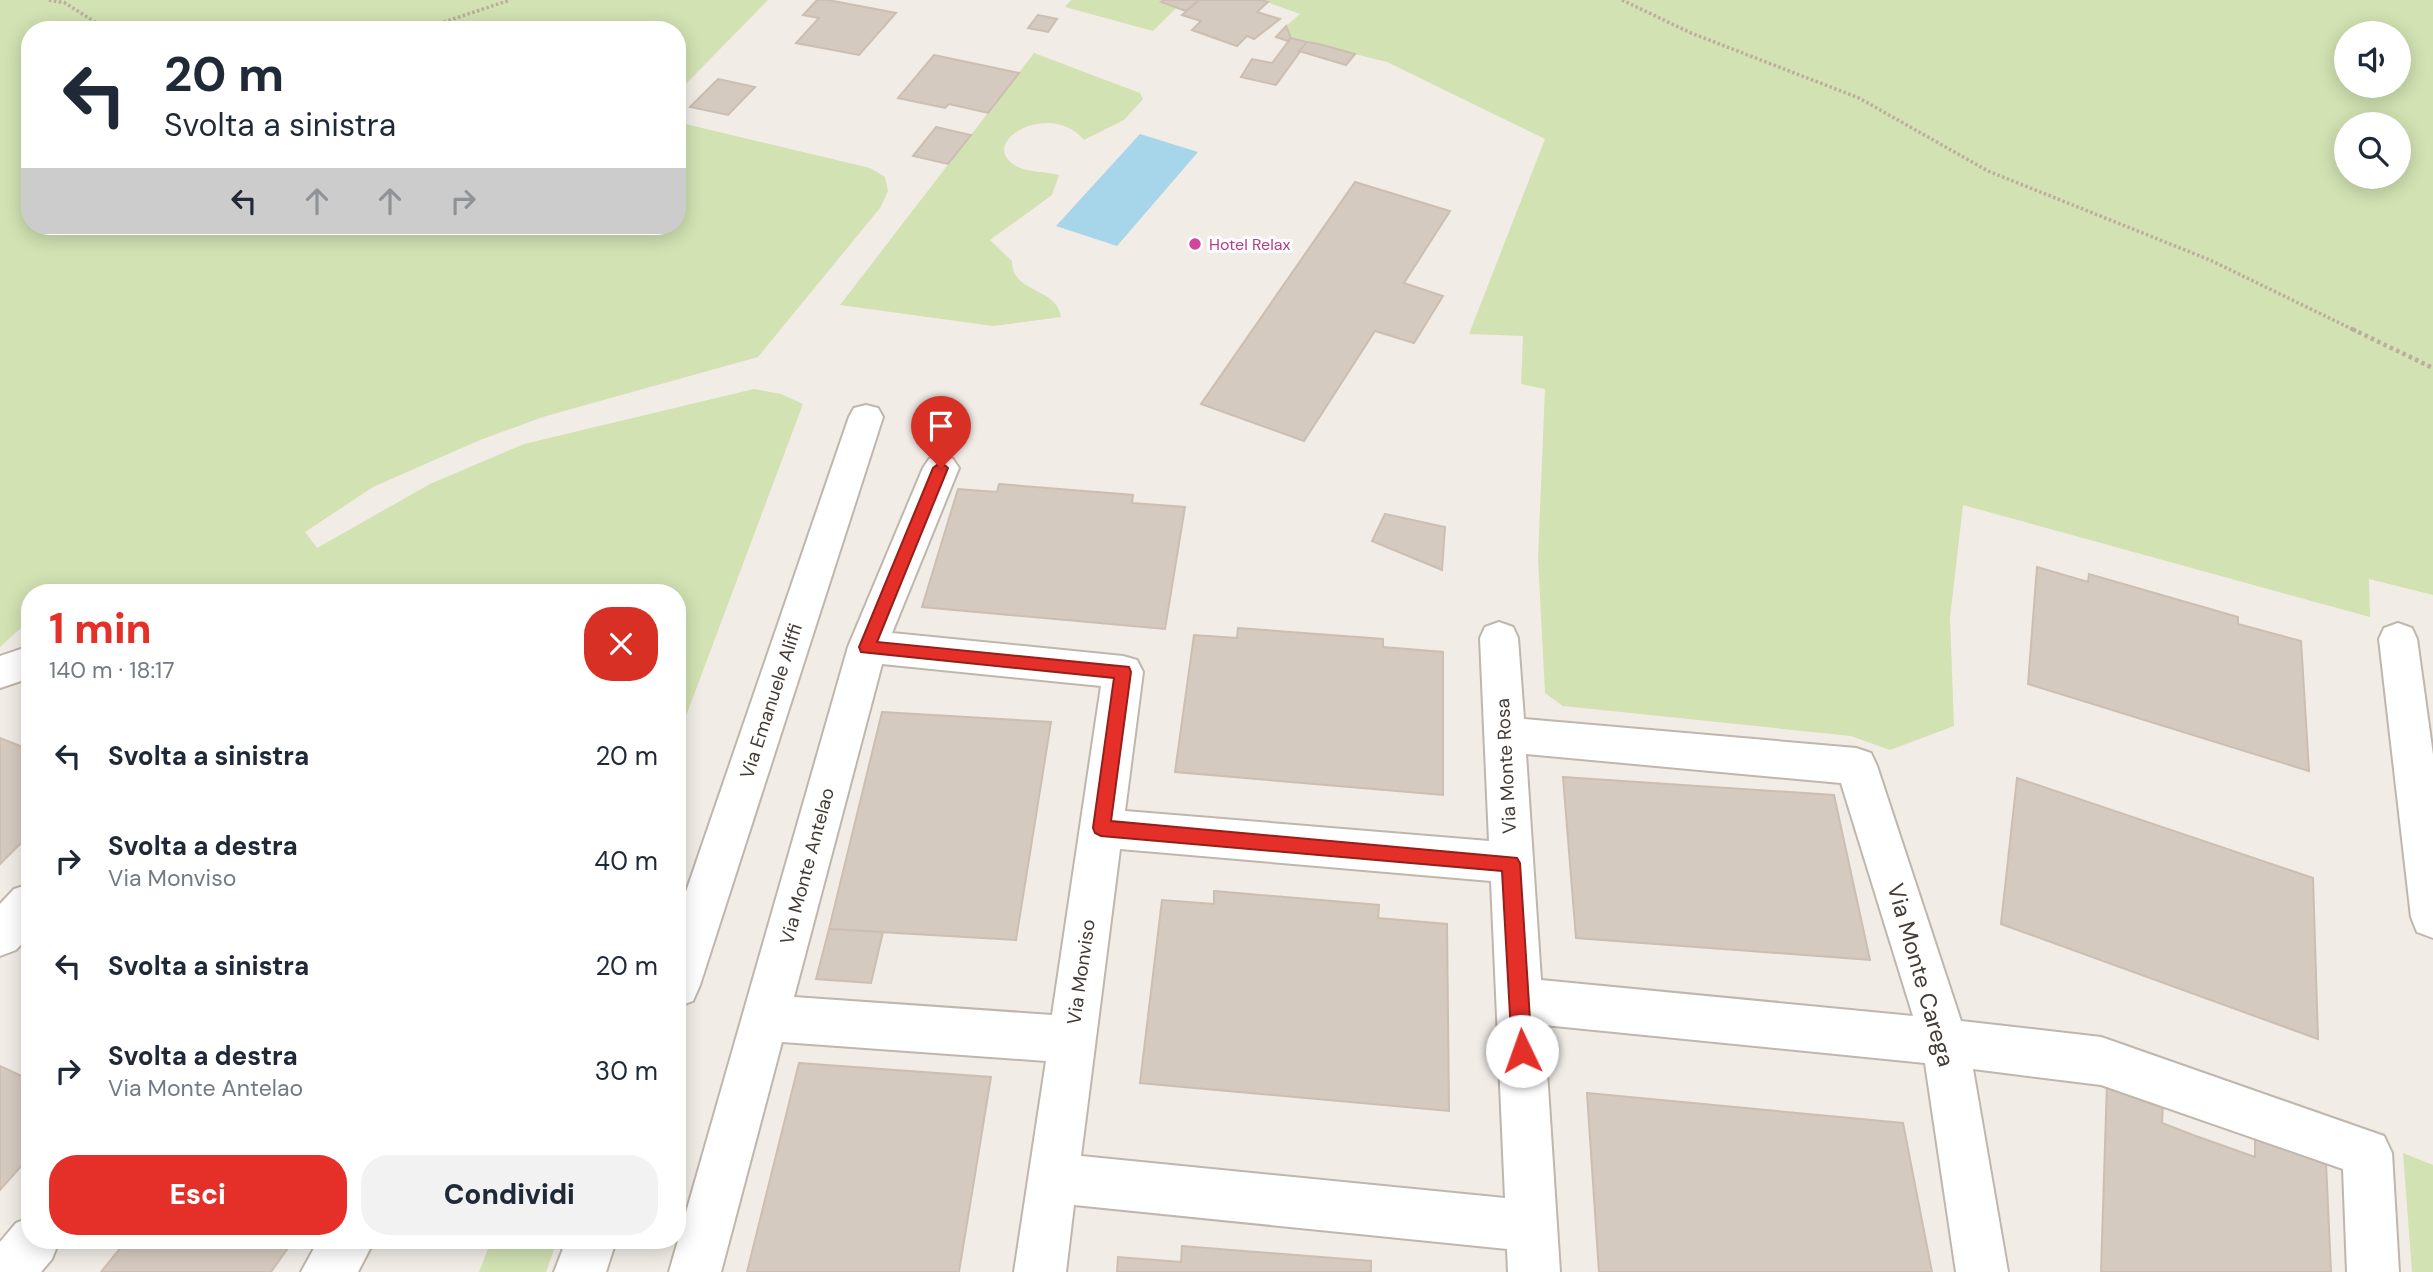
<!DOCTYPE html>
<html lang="it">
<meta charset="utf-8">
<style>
:root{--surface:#fff;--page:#f2f2f3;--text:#1f2937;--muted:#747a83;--accent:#e53029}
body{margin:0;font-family:"DM Sans",sans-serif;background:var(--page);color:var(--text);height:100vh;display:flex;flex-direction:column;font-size:26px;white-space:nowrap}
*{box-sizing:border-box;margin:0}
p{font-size:23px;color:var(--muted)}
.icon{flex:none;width:38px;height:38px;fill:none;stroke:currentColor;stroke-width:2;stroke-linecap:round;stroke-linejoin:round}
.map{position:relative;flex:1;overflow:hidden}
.drawer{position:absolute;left:21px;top:584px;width:665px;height:665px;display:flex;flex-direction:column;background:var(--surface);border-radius:28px;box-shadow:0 4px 18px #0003}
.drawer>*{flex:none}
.guide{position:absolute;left:21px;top:21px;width:665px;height:214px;border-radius:28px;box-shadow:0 4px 18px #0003;background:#fff;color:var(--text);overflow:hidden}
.buttons{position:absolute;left:2334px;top:21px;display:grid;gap:14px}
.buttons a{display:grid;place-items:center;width:77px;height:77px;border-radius:50%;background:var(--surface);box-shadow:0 4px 18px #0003;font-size:35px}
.pin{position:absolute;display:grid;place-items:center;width:60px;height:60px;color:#fff;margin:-72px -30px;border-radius:50% 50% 50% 0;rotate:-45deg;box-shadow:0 0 7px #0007}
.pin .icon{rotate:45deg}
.me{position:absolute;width:77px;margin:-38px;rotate:357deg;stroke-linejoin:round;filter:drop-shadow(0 0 5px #0008)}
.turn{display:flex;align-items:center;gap:24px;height:147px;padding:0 28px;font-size:32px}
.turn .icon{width:91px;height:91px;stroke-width:2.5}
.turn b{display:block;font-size:49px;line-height:60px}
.lanes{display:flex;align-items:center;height:66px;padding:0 28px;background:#0003;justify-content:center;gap:35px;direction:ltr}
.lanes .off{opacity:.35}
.round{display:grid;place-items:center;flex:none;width:74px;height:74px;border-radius:28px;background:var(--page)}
.summary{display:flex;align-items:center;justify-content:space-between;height:119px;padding:0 28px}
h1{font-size:42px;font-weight:800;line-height:52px;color:var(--accent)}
.primary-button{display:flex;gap:14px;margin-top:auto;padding:14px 28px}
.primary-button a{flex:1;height:80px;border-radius:28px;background:var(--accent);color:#fff;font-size:28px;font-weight:800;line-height:80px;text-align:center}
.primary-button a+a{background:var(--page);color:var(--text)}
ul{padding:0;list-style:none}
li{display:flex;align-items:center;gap:21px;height:105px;padding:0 28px}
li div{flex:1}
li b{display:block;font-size:26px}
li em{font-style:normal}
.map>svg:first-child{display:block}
.green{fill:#d2e2b2;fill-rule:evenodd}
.water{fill:#a7d5e9}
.building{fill:#d5cabf;stroke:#ccbeb0;stroke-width:2}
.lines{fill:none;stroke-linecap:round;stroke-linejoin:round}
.minor-casing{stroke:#bfb6ac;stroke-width:4}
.path-far1{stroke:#bcad9c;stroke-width:3.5;stroke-dasharray:2.5 2.5;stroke-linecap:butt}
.path{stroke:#bcad9c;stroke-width:4.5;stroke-dasharray:3.5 3.5;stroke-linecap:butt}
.minor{fill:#fff;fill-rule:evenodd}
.route{fill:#e53029;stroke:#951f1b;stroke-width:2}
.hotel-dot{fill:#d1479c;stroke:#fff;stroke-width:2.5}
.labels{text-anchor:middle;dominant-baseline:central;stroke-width:6;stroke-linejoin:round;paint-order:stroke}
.far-hotel-label{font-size:16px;fill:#b23c85;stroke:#fff;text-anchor:start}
.street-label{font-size:19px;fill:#433c36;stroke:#fff}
.near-street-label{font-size:23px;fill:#433c36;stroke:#fff}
</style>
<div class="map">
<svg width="2433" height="1272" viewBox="0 0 2433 1272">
<rect width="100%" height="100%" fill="#f1ece6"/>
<!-- green -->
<g class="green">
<path d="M0,0h768l-91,93v-63h-647v196h647v-104l193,46 15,9 3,14 -8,17 -122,149 -212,59 -66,24 -107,47 -68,45 12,16 113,-64 94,-40 230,-55 27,5 22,10 -126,336v-147h-647v39l-9,-4 -21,19z"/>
<path d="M1071,0h93l-2,3 14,5 -23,23 -88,-24z"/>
<path d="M1261,0h1172v595l-64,-16 1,38 -407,-112 -13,113 4,108 -64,24 -39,-14 -288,-30 -18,-13 -7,-135 7,-169 -24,-5 2,-48 -54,-2 76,-195 -158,-77 -96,-24 -5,-12 14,-12zM2347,33h52v53h-52zM2347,124h52v53h-52z"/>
<path d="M1034,53l106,40 3,6 -19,21 -40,20c-33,-41 -109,2 -68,26 13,7 29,5 43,9l-7,20 -62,45 22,21c-1,32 45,26 49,56l-68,9 -153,-21z"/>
<path d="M2403,1153l30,12v107h-21z"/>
<path d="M491,1241h66l-11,31h-67z"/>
</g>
<!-- water -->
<path class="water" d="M1140,134l58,18 -81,94 -61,-20z"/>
<!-- building -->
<g class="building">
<path d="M817,0h11l68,13 -37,42 -63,-12 23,-25 -16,-3z"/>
<path d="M1164,0h35l-13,11 -25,-9z"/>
<path d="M1199,0h62l7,2 -11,10 23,7 -26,20 -7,-3 -10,10 -45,-16 9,-9 -19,-6z"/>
<path d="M1038,15l19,4 -9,13 -20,-4z"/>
<path d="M1286,26l5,12 -3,3 -12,-4z"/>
<path d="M1291,38l16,4 -31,43 -35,-8 11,-18 20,4z"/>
<path d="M1307,42l12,2 36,10 -9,11 -47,-14z"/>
<path d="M934,55l85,18 -31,40 -39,-9 -4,4 -47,-10z"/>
<path d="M718,79l37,8 -27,28 -38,-8z"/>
<path d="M936,127l35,8 -23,29 -35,-8z"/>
<path d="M1355,182l95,29 -46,72 39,13 -29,47 -39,-12 -71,110 -103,-37z"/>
<path d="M999,484l134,11 -1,8 53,4 -20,122 -243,-22 36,-118 39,3z"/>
<path d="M1385,514l60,13 -3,43 -70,-29z"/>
<path d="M2037,567l51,15 1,-8 149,43v7l63,17 8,130 -281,-87z"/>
<path d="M1238,628l145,11v8l60,5v143l-268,-23 19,-137 43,3z"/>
<path d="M882,712l169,10 -35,218 -187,-11z"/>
<path d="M0,738l30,12v84l-30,30z"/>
<path d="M1563,777l271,18 36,165 -294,-22z"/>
<path d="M2017,778l296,100 5,161 -317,-115z"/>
<path d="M1214,891l165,14 -1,13 69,6 2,187 -309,-28 22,-183 52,4z"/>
<path d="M829,929l54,3 -12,51 -55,-4z"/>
<path d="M799,1063l192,14 -32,195h-212z"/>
<path d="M0,1066l30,14v76l-30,34z"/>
<path d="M2107,1082l56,21 -1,20 31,12 62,22v-20l71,25 5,110h-230z"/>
<path d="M1587,1093l316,30 29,149h-333z"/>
<path d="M126,1241h167l-22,31h-170z"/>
<path d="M1182,1246l189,15v11h-254l1,-15 63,5z"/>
</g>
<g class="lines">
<defs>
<g id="minor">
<path d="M866,405l12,3 5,9 -183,568 -7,16 -16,6v-89l172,-501 5,-9z"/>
<path d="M941,455l12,4 6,9 -67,165 231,23 14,4 6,12 -18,139 364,30 -9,-203 5,-11 14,-5 14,5 5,11 6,81 332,29 15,5 6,13 84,255 140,16 283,99 8,17 7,119h-52l-4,-103 -242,-84 -128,-16 35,203h-52l-31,-209 -381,-38 16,247h-52l-1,-23 -433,-44 -8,67h-52l32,-211 -264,-19 -61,230h-52l179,-625 75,-179 6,-9zM882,664l219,22 -49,329 -258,-18zM1526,754l315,29 72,233 -372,-36zM1120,849l371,32 14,317 -424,-42z"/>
<path d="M2398,623l14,5 5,11 16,116v183l-16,-6 -6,-15 -32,-278 5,-11z"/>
<path d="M30,646v32l-30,10v-32z"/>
<path d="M30,884v51l-14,15 -16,6v-52l14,-15z"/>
<path d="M30,1217v24h29l-7,18 -11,13h-41v-30l16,-19z"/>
<path d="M318,1241h56l-16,31h-57z"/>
<path d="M566,1241h50l-10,31h-52z"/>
</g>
</defs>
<!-- minor casing -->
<use href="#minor" class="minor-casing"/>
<!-- path-far1 -->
<g class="path-far1">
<path d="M49,0l16,3 43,27"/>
<path d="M1622,0l69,33 168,65 129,73 222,89 146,71"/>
<path d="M420,30l90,-30"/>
</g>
<!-- path -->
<path class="path" d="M2352,329l81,39"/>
<!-- minor -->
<use href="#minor" class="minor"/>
</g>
<!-- route -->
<path class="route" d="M941,462l7,6 -71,174 252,25 2,5 -20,149 406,37 3,5 12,188 -3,6 -7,3 -7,-3 -3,-6 -10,-180 -401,-35 -6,-3 -2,-5 21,-150 -253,-26 -2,-5 74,-179z"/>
<!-- markers -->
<circle class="hotel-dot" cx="1195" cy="244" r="7"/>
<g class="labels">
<!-- far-hotel labels -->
<g class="far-hotel-label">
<text x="1209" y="244">Hotel Relax</text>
</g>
<!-- street labels -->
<g class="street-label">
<text transform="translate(771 701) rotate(-72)">Via Emanuele Aliffi</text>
<text transform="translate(1506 766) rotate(-93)">Via Monte Rosa</text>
<text transform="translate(807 866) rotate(-75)">Via Monte Antelao</text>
<text transform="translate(1081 972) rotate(-82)">Via Monviso</text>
</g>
<!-- near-street labels -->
<g class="near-street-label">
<text transform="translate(1921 975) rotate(74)">Via Monte Carega</text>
</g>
</g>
</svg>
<div class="buttons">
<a><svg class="icon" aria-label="sound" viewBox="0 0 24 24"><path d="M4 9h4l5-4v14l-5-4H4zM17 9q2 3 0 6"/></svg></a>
<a><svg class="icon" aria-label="search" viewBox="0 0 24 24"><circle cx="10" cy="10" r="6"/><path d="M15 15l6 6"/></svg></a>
</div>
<div class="pin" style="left:941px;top:468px;background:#d93025"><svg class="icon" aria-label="arrive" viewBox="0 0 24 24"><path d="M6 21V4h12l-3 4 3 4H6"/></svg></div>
<svg class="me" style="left:1522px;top:1051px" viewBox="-20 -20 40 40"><circle r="19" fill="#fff"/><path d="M0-13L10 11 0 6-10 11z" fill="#e53029"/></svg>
<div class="guide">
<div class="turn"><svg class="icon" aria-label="left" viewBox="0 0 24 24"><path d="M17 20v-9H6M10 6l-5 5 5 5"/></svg><div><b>20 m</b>Svolta a sinistra</div></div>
<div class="lanes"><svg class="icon" aria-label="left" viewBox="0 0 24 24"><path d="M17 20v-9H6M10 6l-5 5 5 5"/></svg><svg class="icon off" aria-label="ahead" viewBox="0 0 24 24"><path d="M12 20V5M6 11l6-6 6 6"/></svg><svg class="icon off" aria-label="ahead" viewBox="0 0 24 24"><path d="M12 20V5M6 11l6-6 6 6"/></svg><svg class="icon off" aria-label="right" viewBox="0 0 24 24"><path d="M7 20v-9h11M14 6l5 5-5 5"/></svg></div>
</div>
<section class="drawer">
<div class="summary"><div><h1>1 min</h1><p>140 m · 18:17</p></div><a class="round" style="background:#d93025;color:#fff"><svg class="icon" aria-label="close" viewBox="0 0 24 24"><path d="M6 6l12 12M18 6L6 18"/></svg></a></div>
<ul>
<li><svg class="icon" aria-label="left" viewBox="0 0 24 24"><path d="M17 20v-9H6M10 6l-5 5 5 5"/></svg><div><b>Svolta a sinistra</b></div><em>20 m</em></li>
<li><svg class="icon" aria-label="right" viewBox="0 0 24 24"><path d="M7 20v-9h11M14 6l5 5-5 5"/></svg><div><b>Svolta a destra</b><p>Via Monviso</p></div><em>40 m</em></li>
<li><svg class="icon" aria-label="left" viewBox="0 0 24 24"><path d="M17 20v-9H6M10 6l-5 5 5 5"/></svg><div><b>Svolta a sinistra</b></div><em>20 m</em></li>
<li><svg class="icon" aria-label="right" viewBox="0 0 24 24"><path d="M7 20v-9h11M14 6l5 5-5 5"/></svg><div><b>Svolta a destra</b><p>Via Monte Antelao</p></div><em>30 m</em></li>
</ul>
<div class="primary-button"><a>Esci</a><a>Condividi</a></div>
</section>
</div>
